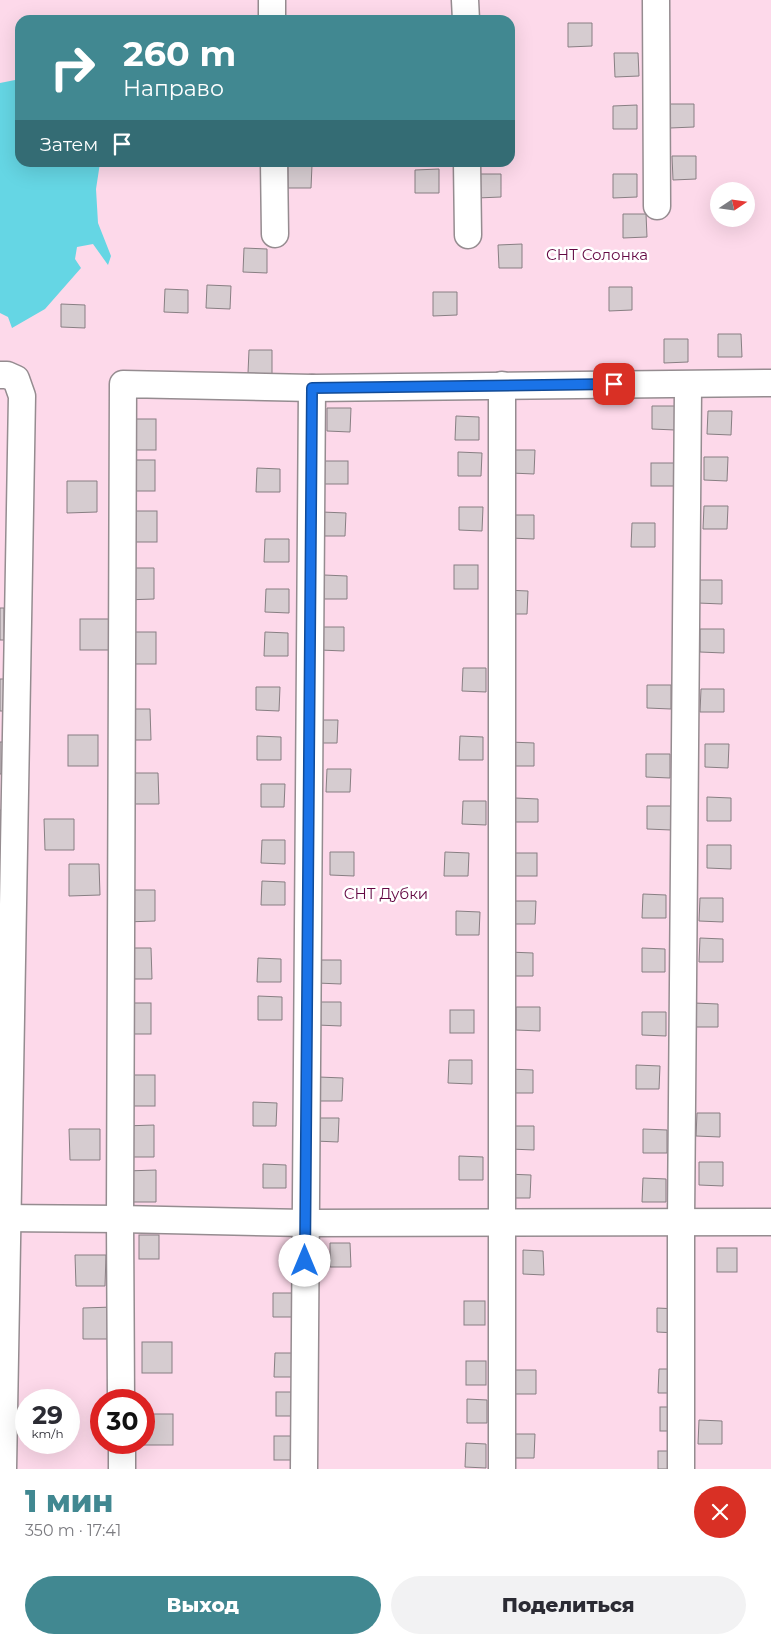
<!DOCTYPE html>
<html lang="ru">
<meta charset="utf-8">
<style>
:root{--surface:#fff;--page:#f2f2f3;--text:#2b2b33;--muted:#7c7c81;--accent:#418891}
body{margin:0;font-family:Montserrat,sans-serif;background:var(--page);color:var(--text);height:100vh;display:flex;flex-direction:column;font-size:19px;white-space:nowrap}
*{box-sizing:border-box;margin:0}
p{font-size:16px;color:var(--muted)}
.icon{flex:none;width:28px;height:28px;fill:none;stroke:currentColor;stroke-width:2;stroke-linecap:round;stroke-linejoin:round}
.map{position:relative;height:1469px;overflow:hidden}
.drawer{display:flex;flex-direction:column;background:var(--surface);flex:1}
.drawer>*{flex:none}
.hud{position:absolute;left:15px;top:15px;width:500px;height:152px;border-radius:15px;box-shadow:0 5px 20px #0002;background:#418891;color:#fff;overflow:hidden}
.needle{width:32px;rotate:77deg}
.buttons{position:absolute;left:710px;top:182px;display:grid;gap:10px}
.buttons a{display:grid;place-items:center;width:45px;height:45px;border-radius:50%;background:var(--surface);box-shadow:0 5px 20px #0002;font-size:25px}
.speed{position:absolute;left:15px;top:1389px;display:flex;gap:10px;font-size:25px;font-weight:700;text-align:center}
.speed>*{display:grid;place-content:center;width:65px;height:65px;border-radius:50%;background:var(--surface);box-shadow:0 5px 20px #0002;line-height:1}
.speed small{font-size:12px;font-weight:400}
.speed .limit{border:8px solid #d22;background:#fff;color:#111}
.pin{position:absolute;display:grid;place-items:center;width:42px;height:42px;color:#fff;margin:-21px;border-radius:10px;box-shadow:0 2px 8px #0006}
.me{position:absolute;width:55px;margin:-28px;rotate:0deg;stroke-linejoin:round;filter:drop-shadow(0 0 4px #0008)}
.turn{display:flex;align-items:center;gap:18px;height:105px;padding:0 25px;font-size:22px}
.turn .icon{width:65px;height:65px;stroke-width:2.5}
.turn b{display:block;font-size:35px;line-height:42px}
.then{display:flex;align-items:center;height:48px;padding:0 25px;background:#0003;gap:10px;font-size:19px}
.round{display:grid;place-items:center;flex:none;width:52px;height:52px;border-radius:26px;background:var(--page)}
.summary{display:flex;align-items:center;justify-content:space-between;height:85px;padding:0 25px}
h1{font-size:30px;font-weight:800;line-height:38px;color:var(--accent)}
.cta{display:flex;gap:10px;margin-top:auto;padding:10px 25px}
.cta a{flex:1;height:58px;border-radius:30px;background:var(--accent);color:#fff;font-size:20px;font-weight:800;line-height:58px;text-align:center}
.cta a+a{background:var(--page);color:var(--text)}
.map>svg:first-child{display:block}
.green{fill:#fdd9ea;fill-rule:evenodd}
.water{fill:#65d6e4}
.building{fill:#d6ccd0;stroke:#887f83}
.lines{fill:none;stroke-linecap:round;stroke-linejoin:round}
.street-casing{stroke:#958c90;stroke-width:29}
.street{stroke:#fff;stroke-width:26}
.route-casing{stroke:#114b97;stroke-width:12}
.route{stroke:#1a73e8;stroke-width:9}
.labels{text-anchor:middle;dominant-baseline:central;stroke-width:5;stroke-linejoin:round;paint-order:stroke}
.park-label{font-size:15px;fill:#640843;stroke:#fff}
</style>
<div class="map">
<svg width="771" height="1469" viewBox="0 0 771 1469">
<rect width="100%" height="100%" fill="#fdf3f8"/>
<!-- green -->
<path class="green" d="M0,0h771v1469h-771zM20,20h490v142h-490zM719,191h27v28h-27zM26,1400h43v42h-43zM101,1400h43v42h-43z"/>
<!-- water -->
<path class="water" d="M20,79v83l80,1 -4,26 2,34 13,33 -3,9 -15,-21 -16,3 -2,12 6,9 -36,41 -33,19 -4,-11 -8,-4v-230z"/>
<!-- building -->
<g class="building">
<path d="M307,16l1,4h-24v-3z"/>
<path d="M568,23h24v23l-24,1z"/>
<path d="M614,53h24l1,23 -24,1z"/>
<path d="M670,104h24v23l-24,1z"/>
<path d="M637,105v24h-24v-23z"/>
<path d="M672,156h24v23l-23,1z"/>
<path d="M288,164l24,1 -1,23h-23z"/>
<path d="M439,169v24h-24v-23z"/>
<path d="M477,174h24v23l-24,1z"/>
<path d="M613,174h24v23l-24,1z"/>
<path d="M623,214h23l1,23 -24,1z"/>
<path d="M522,244v24h-23l-1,-23z"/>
<path d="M244,248l23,1v24l-24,-1z"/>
<path d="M207,285l24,1 -1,23 -24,-1z"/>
<path d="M609,287h23v23l-23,1z"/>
<path d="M165,289l23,1v23l-24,-1z"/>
<path d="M433,292h24v23l-24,1z"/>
<path d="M61,304l24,1v23l-24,-1z"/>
<path d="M718,334h23l1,23h-24z"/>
<path d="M664,339h24v23l-24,1z"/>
<path d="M249,350h23v24l-24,-1z"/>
<path d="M652,406h24l-1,24 -23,-1z"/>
<path d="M327,408h24l-1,24 -23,-1z"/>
<path d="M708,411h24l-1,24 -24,-1z"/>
<path d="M456,416l23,1v23h-24z"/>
<rect x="126" y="419" width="30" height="31"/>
<path d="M511,450h24l-1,24 -23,-1z"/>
<path d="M458,452l24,1 -1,23h-23z"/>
<path d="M704,457h24l-1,24 -23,-1z"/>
<rect x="125" y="460" width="30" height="31"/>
<rect x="324" y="461" width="24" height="23"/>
<rect x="651" y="463" width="24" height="23"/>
<path d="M257,468l23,1v23h-24z"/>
<path d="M67,481h30v31l-30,1z"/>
<path d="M704,506h24l-1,23h-24z"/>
<path d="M459,507h24l-1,24 -23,-1z"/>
<rect x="127" y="511" width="30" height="31"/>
<path d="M322,512l24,1 -1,23h-24z"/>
<path d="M511,515h23v24l-24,-1z"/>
<path d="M632,523h23v24h-24z"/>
<path d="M265,539h24v23h-25z"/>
<rect x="454" y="565" width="24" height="24"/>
<path d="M123,568h31v31l-30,1z"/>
<path d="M324,575l23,1v23h-23z"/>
<path d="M698,580h24v24l-24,-1z"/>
<path d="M266,589h23v24l-24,-1z"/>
<path d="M504,590l24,1 -1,23h-23z"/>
<rect x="0" y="608" width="4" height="32"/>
<rect x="80" y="619" width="30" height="31"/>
<path d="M320,627h24v24l-24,-1z"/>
<path d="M700,629h24v24l-24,-1z"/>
<rect x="126" y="632" width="30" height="32"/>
<path d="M265,632l23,1v23h-24z"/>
<path d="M463,668h23v24l-24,-1z"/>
<rect x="0" y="679" width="7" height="32"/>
<path d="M647,685h24v24l-24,-1z"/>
<path d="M256,687h24l-1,24 -23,-1z"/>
<path d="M701,689h23v23h-24z"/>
<path d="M120,709h30l1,31h-30z"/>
<path d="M314,720h24l-1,23h-23z"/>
<rect x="68" y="735" width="30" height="31"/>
<path d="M257,736l24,1v23h-24z"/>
<path d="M460,736l23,1v23h-24z"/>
<rect x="0" y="742" width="6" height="32"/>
<path d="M510,742l24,1v23h-24z"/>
<path d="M705,744h24l-1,24 -23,-1z"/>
<path d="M646,754h24v24l-24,-1z"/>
<path d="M327,769h24l-1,23h-24z"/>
<path d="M128,773h30l1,31h-30z"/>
<path d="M261,784h24l-1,23h-23z"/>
<path d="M707,797l24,1v23h-24z"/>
<path d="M515,798l23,1v23h-24z"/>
<path d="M463,801h23v24l-24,-1z"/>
<path d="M647,806h24v24l-24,-1z"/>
<rect x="0" y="810" width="5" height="31"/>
<path d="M44,819h30v31h-29z"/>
<path d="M262,840h23v24l-24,-1z"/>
<path d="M707,845h24v24l-24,-1z"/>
<path d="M330,852h24v24l-24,-1z"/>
<path d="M445,852l24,1 -1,23h-24z"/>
<rect x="513" y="853" width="24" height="23"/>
<path d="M69,864h30l1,31 -31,1z"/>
<path d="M262,881l23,1v23h-24z"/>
<path d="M125,890h30v31l-30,1z"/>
<path d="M643,894l23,1v23h-24z"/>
<path d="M700,898h23v24l-24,-1z"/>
<path d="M512,901h24l-1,23h-23z"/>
<path d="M456,911l24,1 -1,23h-23z"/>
<path d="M700,938l23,1v23h-24z"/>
<path d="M122,948h29l1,31h-30z"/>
<path d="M642,948l23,1v23h-23z"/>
<path d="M509,952l24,1v23h-24z"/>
<path d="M258,958l23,1v23h-24z"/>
<path d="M318,960h23v24l-24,-1z"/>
<path d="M258,996l24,1v23h-24z"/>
<path d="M317,1002h24v24l-24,-1z"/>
<rect x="121" y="1003" width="30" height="31"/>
<path d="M694,1003l24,1v23h-24z"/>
<path d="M516,1007h24v24l-24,-1z"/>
<rect x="450" y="1010" width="24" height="23"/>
<path d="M642,1012h24v24l-24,-1z"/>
<path d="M449,1060h23v24l-24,-1z"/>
<path d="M636,1065l24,1 -1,23h-23z"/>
<path d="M509,1069l24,1v23h-24z"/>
<rect x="125" y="1075" width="30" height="31"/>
<path d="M319,1077l24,1 -1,23h-23z"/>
<path d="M253,1102l24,1 -1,23h-23z"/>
<path d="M697,1113h23v24l-24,-1z"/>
<path d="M315,1118h24l-1,24 -23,-1z"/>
<path d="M154,1125v32h-30v-31z"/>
<path d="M511,1126h23v24l-24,-1z"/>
<path d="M69,1129h31v31h-30z"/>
<path d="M643,1129l24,1v23h-24z"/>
<path d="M459,1156l24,1v23h-24z"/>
<path d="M699,1162h24v24l-24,-1z"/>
<path d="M263,1164l23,1v23h-23z"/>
<path d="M156,1170v32h-30v-31z"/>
<path d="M506,1174l25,1 -1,23h-24z"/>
<path d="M643,1178l23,1v23h-24z"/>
<rect x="139" y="1235" width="20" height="24"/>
<path d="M330,1243h20l1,24h-21z"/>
<rect x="717" y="1248" width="20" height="24"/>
<path d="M523,1250l20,1 1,24 -21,-1z"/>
<path d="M75,1255h31l-1,31h-29z"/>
<path d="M273,1293h21l-1,24h-20z"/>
<rect x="464" y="1301" width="21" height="24"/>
<path d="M113,1307v32h-30v-31z"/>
<path d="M657,1308l21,1 -1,24 -20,-1z"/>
<rect x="142" y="1342" width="30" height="31"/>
<path d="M275,1353h20v24h-21z"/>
<rect x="466" y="1361" width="20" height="24"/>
<path d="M659,1369h20v24h-21z"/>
<path d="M513,1370h23v24h-24z"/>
<rect x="276" y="1392" width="20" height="24"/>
<path d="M467,1399l20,1v23h-20z"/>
<rect x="660" y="1407" width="20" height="24"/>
<rect x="144" y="1414" width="29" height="31"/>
<path d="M699,1420l23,1v23h-24z"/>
<path d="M511,1434h24l-1,24h-23z"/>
<rect x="274" y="1436" width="20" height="24"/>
<path d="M466,1443l20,1v24l-21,-1z"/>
<rect x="658" y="1451" width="21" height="18"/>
</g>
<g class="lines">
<defs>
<g id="street">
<path d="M272,0v20"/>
<path d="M465,0l1,20"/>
<path d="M656,0l1,206"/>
<path d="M274,162l1,72"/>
<path d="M467,162l1,73"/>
<path d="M0,375h7l9,4 6,17 -19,1073"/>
<path d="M502,385v1084"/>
<path d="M0,1218l120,1 185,4 466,-1"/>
<path d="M121,1400l-1,-181 3,-835 189,4 459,-5"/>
<path d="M122,1442v27"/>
<path d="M304,1469l8,-1081"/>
<path d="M681,1469v-248l7,-831"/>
</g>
</defs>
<!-- street casing -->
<use href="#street" class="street-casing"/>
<!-- street -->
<use href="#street" class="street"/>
</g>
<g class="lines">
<defs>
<path id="route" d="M305,1261l7,-873 302,-4"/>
</defs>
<!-- route casing -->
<use href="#route" class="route-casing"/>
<!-- route -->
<use href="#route" class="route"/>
</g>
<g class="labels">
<!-- park labels -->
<g class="park-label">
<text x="597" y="254">СНТ Солонка</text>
<text x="386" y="893">СНТ Дубки</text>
</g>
</g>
</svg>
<div class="buttons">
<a><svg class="needle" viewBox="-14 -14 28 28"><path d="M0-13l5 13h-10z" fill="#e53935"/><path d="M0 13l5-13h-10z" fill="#7c7c81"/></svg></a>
</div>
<div class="speed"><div>29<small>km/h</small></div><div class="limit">30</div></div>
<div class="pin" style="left:614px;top:384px;background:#d93025"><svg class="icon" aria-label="arrive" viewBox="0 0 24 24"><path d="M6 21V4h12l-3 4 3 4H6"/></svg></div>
<svg class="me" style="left:305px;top:1261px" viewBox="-20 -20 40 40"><circle r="19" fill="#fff"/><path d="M0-13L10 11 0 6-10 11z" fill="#1a73e8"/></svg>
<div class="hud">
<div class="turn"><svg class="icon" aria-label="right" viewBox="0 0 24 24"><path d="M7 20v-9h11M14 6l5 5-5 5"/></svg><div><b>260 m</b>Направо</div></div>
<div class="then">Затем<svg class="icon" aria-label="arrive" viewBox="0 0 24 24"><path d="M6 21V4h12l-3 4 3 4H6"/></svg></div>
</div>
</div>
<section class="drawer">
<div class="summary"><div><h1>1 мин</h1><p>350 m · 17:41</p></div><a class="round" style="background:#d93025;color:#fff"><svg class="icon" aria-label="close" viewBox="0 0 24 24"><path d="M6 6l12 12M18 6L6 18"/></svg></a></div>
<div class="cta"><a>Выход</a><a>Поделиться</a></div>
</section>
